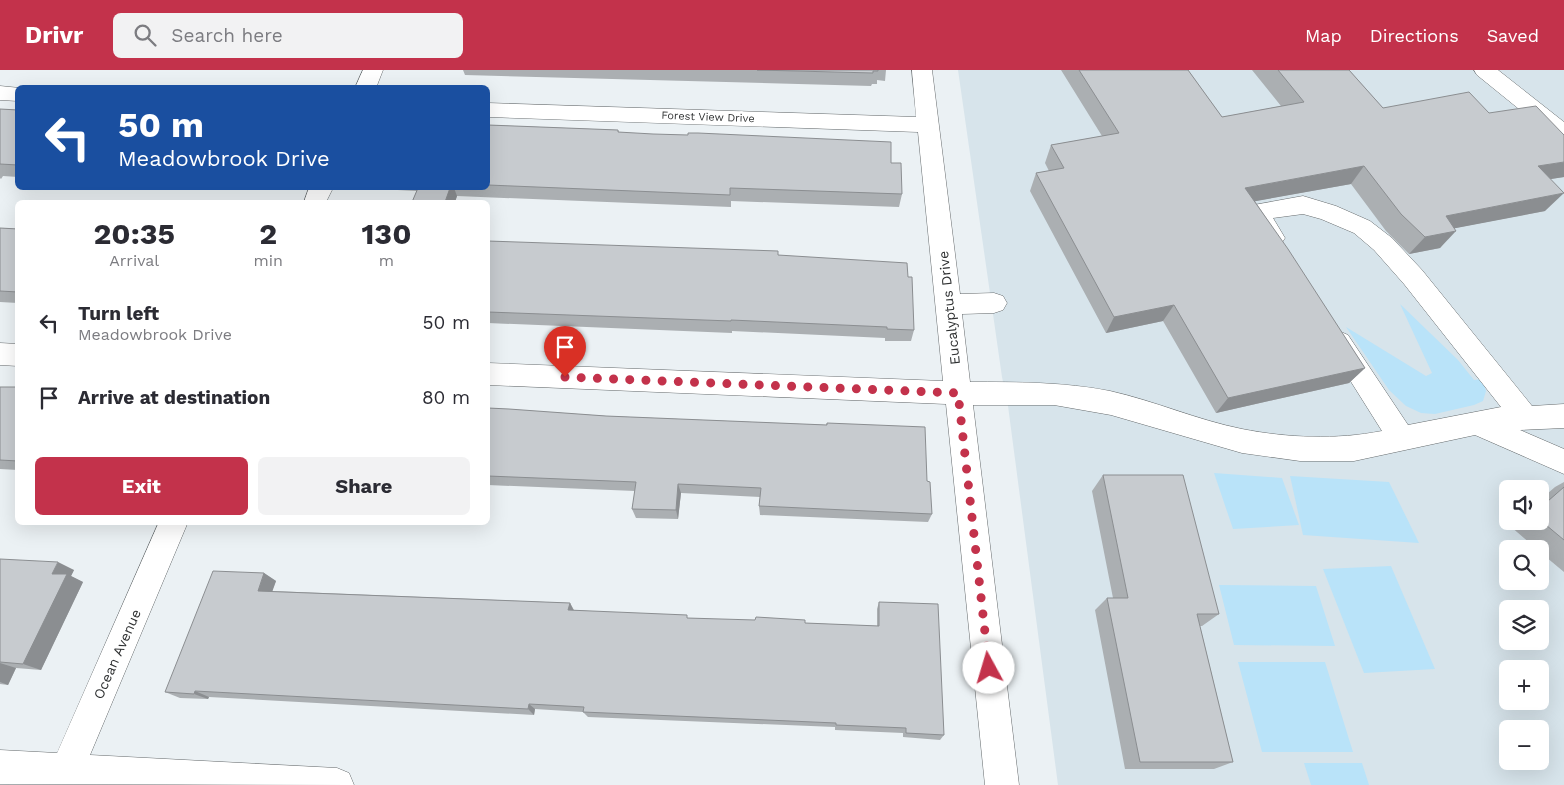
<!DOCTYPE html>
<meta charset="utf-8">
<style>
:root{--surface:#fff;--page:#f2f2f3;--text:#2b2b33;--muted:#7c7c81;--accent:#c3324b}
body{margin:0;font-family:"Work Sans",sans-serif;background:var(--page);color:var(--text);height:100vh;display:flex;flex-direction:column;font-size:19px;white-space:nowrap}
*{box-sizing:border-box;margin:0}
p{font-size:16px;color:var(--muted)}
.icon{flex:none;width:28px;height:28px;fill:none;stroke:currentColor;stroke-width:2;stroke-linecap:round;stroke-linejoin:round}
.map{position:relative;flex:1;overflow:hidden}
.drawer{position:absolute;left:15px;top:130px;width:475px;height:325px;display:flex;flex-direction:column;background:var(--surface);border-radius:8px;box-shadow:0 5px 20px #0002}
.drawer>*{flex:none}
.top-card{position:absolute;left:15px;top:15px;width:475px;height:105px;border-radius:8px;box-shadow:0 5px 20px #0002;background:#1a4fa0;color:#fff;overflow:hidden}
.controls{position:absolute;left:1499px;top:410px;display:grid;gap:10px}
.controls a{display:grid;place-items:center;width:50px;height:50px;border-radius:8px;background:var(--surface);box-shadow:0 5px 20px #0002;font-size:25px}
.pin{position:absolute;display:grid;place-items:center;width:42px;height:42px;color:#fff;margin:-51px -21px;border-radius:50% 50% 50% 0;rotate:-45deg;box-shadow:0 0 5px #0007}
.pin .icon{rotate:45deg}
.me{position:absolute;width:55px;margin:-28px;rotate:354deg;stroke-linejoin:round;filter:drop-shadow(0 0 4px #0008)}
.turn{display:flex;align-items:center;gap:18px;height:105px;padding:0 20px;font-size:22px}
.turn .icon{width:65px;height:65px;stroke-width:2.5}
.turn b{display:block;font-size:35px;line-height:42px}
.eta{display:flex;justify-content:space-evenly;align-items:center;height:85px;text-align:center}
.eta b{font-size:30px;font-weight:700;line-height:35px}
.action{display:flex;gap:10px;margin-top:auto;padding:10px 20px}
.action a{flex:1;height:58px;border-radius:8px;background:var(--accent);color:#fff;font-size:20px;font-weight:700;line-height:58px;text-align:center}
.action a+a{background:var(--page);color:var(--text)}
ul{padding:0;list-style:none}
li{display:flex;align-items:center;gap:15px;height:75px;padding:0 20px}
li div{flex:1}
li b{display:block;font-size:19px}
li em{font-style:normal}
header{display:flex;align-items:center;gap:30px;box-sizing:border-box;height:70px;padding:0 25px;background:var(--accent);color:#fff}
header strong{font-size:24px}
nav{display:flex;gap:28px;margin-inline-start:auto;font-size:18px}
.search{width:350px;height:45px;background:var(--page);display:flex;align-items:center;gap:12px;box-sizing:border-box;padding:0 18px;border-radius:8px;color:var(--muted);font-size:19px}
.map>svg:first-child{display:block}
.built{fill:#d7e4eb;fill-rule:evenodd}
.green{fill:#b9e3f9}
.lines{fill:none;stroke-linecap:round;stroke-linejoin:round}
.minor-casing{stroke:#666b6d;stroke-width:1}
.minor{fill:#fff;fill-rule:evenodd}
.wall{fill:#abafb2}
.shaded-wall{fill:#8b8e91}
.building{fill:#c7cbcf;stroke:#8b8e91}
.route{stroke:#c3324b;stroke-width:9;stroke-dasharray:0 16.2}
.labels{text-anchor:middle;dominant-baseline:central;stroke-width:5;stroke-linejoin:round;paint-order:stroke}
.far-street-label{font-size:11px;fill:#2e3031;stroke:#fff}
.street-label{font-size:14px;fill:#2e3031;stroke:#fff}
</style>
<header>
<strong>Drivr</strong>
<div class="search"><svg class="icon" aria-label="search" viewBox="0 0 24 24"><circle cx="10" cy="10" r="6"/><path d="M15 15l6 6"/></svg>Search here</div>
<nav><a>Map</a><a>Directions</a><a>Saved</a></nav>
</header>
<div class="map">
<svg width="1564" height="715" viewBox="0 0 1564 715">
<rect width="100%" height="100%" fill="#ebf1f4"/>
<!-- built -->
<path class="built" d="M958,0h606v715h-506l-50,-379 -6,-29zM1508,419h32v32h-32zM1508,479h32v32h-32zM1508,539h32v32h-32zM1508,599h32v32h-32zM1508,659h32v32h-32z"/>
<!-- green -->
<g class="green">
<path d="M1400,234l58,56 16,20 8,-1 4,12 -3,10 -9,4 -39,9 -14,-1 -15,-7 -17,-16 -43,-63 80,49 6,-3z"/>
<path d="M1214,403l68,5 17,47 -66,4z"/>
<path d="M1290,406l99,6 30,61 -116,-8z"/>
<path d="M1391,496l44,103 -71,4 -41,-104z"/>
<path d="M1219,515l97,1 19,60 -101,-1z"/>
<path d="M1238,592h87l28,90h-91z"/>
<path d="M1304,693h58l7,22h-58z"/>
</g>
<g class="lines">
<defs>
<g id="minor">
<path d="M363,0h20l-7,18h-21z"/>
<path d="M912,0h20l28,224 34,-1 9,3 4,7 -4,7 -9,3 -32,1 8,68c47,0 94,0 140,9 45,10 87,29 132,38 46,9 94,11 140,2l-56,-89 4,-7 9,-4 9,4 60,90 93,-18 -97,-123 -30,-34 -20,-17 -33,-14 -18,-5 -30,4 12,20 -4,6 -8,3 -8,-3 -21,-32 4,-6 55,-10 33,10 34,15 22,17 30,32 110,136 32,-2v24l-44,2 44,19v25l-89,-39 -121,26h-54l-58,-8 -131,-38 -57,-10h-81l46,380h-34l-39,-381 -458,-19v-22l455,18 -25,-249 -430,-15v-14l428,14z"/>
<path d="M1474,0h24l66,52v20l-8,-3 -79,-64z"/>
<path d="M0,16l20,2h-2v13l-18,-1z"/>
<path d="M309,118h24l-7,14h-22z"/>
<path d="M0,273l18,1v22l-18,-1z"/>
<path d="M159,452h29l-98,233 247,13 12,5 5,12 -354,-1v-34l57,3z"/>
</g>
</defs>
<!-- minor casing -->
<use href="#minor" class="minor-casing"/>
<!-- minor -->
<use href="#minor" class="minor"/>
</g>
<!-- wall -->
<g class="wall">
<path d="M463,0h423l-1,11 -8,-1v4h-5l-1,2 -406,-11z"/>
<path d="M1061,0h127l34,47 59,-11 -29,-36h97l34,38 106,5 75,64 -14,2 -5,32 -90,17 -15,20 -31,6 -23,-23 -35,-47 -96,17 110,167 -16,15 -133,30 -53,-92 -57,12 -76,-142 6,-18 13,-2 -4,-8 6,-18 51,-9z"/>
<path d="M0,39l18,1v67l-15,-1 -2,3 -1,-1z"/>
<path d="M488,55l130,5 1,2 272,31 11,31 -3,13 -168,-6v6l-274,-11 -2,6h-43l5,-11 -39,-2 -1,-1h111z"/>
<path d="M190,118h35l-1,2 -33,-2z"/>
<path d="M0,158l18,1v74l-18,-1z"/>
<path d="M488,171l290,14 130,22 6,53 -3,11h-26v-3l-153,-7v2l-244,-10z"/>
<path d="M0,317h18v83l-18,-1z"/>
<path d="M488,338l118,8 220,9 1,-2 100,58 5,33 -4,8 -168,-7 -1,-9 1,-9 -79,-4 -3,26 -42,-1 -4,-9 3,-18 -147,-6z"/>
<path d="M1103,405l116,139 -17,12h-2l33,136 -19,7h-89l-30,-159 12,-12h6l-21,-107z"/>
<path d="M1564,412v90l-24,-20v-3h-3l-27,-23 6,-5h24v-21l15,-13z"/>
<path d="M0,489l74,11 -3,6 12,6 -42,88 -25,-2 -8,17 -8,-1z"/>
<path d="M264,503l12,8 -4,10 298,12 4,7 114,8 189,8v-17l2,-7 65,133 -4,5 -37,-3v-4l-68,-3v-3l-247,-10 -5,-5 -48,-3 -1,6 -325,-18 -1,2 -28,-1 -15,-6z"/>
</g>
<!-- shaded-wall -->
<g class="shaded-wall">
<path d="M1564,92v15l-44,7 18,-18z"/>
<path d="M1364,96l-13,18 -117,21 11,-17z"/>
<path d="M450,118h4l3,8 -2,6h-10z"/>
<path d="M1564,123l-19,18 -115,22 16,-17z"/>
<path d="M1456,161l-16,17 -31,6 16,-17z"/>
<path d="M1174,235l-11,16 -57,12 8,-16z"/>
<path d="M1365,298l-16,15 -133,30 12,-15z"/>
<path d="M678,414l3,9 -3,26 -2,-9z"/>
<path d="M58,492l16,8 -3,6 12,6 -42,88 -18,-6 29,-90z"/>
<path d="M264,503l12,8 -6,17 -12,-7z"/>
<path d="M570,533l4,8 -6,-1z"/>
<path d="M0,593l16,5 -8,17 -8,-3z"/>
<path d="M195,621l14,6 -1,2 -14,-5z"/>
<path d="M529,634l6,5 -1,6 -6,-6z"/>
</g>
<!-- building -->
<g class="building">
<path d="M757,0h121v1h-5v2z"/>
<path d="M1079,0h109l34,47 82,-15 -26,-32h71l34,38 86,-16 20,21 47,-7 28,29v27l-26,4 26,27 -118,23 10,15 -31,6 -24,-23 -37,-48 -119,22 43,61 77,119 -137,30 -54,-93 -60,12 -78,-144 28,-5 -13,-23 68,-12z"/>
<path d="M0,39l18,1v55l-18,-1z"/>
<path d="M488,55l130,5v2l35,2 35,1v-2h10l193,9v21h10l1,31 -172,-6v7l-242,-10z"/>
<path d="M418,118h32l-5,14h-33z"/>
<path d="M0,158l18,1v63l-18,-1z"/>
<path d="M488,171l290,10v4l129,8 1,14h4l2,53 -27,-1v-2l-156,-7v1l-243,-9z"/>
<path d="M0,317h18v74l-18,-1z"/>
<path d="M488,338l21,1 97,7 221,9v-2l98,4 2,54 3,1 2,32 -173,-8 2,-18 -83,-4 -2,26 -44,-1 4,-27 -148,-6z"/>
<path d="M1103,405h80l36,139h-22l36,148h-93l-33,-164h21z"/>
<path d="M1564,417v53l-24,-20v-12z"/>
<path d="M0,489l58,3 -6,12h15l-44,90 -23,-2z"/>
<path d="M213,501l51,2 -6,18 312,12 -2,7 119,5v3l68,2 1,-3 49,3v3l74,3v-24l59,2 6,131 -38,-2v-5l-70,-3v-2l-253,-11 1,-5 -55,-3 -1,5 -333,-18 -1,3 -29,-2z"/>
</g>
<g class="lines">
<!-- route -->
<path class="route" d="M565,307l393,16 31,275"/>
</g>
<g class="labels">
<!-- far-street labels -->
<g class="far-street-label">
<text transform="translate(708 47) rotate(2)">Forest View Drive</text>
</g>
<!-- street labels -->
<g class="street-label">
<text transform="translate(949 238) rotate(-96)">Eucalyptus Drive</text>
<text transform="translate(117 584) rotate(-66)">Ocean Avenue</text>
</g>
</g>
</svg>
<div class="controls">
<a><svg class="icon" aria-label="sound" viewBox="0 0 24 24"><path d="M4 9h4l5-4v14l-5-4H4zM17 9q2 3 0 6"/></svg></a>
<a><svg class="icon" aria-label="search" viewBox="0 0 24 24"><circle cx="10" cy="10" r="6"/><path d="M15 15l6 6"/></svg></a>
<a><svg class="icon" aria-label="layers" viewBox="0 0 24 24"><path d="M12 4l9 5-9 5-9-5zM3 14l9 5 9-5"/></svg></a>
<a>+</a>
<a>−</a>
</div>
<div class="pin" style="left:565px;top:307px;background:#d93025"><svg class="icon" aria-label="arrive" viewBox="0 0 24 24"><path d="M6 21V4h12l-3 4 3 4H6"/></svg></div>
<svg class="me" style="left:989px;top:598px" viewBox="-20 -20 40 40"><circle r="19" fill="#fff"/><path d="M0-13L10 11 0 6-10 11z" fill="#c3324b"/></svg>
<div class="top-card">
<div class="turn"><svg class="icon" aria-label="left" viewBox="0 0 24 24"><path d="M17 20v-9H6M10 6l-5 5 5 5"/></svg><div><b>50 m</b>Meadowbrook Drive</div></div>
</div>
<section class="drawer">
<div class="eta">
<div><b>20:35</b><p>Arrival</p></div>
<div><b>2</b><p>min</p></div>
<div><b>130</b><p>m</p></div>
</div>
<ul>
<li><svg class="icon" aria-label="left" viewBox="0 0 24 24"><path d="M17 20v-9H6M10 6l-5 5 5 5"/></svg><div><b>Turn left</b><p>Meadowbrook Drive</p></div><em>50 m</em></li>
<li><svg class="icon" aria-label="arrive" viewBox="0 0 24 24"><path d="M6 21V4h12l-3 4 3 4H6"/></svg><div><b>Arrive at destination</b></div><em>80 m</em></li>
</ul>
<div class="action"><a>Exit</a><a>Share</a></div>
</section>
</div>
